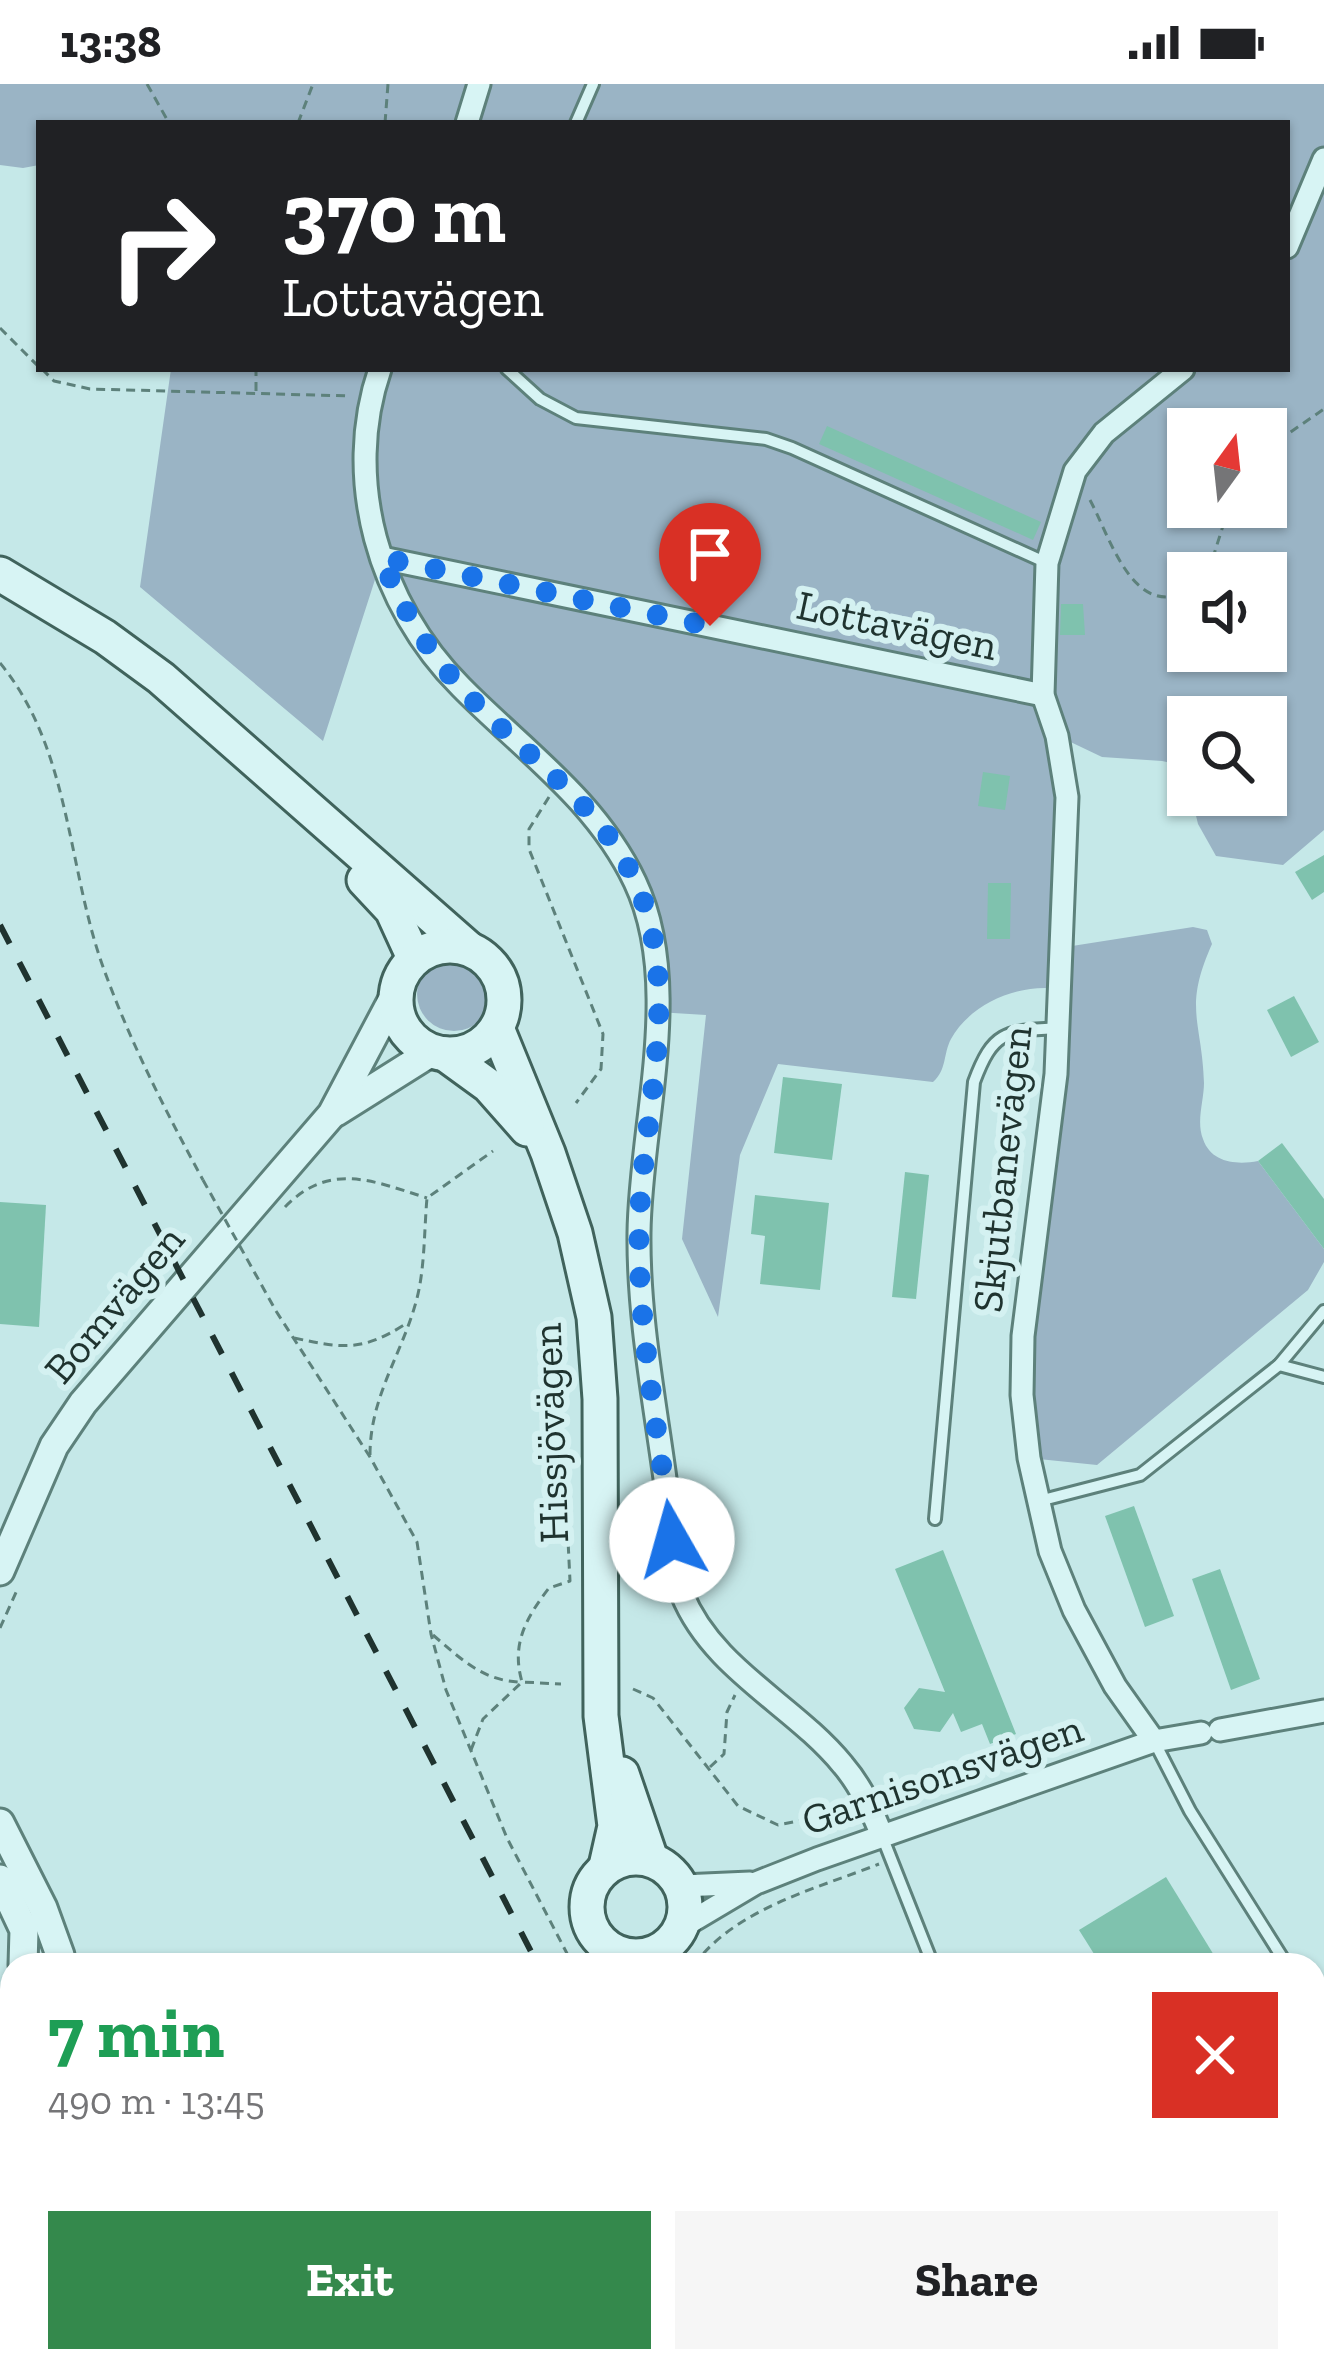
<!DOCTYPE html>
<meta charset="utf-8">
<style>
:root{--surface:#fff;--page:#f6f6f6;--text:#202124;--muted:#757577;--accent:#34894c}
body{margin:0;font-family:"Zilla Slab",serif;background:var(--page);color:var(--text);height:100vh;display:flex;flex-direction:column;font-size:45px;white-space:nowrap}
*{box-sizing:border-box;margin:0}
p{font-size:39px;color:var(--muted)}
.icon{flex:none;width:66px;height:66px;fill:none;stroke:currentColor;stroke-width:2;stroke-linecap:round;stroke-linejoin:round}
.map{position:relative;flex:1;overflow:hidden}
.details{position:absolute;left:0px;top:1869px;width:1326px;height:420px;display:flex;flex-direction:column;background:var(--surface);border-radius:36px 36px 0 0;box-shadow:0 3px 9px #0004}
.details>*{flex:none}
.banner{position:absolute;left:36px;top:36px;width:1254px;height:252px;border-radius:0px;box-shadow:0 3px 9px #0004;background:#202124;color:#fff;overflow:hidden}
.needle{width:78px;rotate:15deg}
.controls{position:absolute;left:1167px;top:324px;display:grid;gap:24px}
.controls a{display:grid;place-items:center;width:120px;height:120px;border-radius:0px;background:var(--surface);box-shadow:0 3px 9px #0004;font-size:60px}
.pin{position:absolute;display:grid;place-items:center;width:102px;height:102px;color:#fff;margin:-123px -51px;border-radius:50% 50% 50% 0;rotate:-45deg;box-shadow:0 0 12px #0007}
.pin .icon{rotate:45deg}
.me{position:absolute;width:132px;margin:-66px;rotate:353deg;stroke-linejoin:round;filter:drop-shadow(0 0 9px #0008)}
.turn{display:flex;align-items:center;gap:42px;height:252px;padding:0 48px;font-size:54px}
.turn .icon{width:156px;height:156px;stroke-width:2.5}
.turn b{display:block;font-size:84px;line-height:102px}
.round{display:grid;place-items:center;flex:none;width:126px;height:126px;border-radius:0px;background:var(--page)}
.summary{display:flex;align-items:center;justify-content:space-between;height:204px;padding:0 48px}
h1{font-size:72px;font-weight:700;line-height:90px;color:#1e9e55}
.action{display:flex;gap:24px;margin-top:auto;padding:24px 48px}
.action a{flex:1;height:138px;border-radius:0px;background:var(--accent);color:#fff;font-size:48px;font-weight:700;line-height:138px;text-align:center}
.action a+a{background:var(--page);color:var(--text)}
.status{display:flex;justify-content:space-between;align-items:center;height:84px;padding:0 60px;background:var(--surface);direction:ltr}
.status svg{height:33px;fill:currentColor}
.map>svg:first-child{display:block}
.green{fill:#9ab4c5;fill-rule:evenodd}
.building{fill:#7fc2ae}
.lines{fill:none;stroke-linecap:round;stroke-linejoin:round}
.service-casing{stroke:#5d817b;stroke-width:16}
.minor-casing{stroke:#5d817b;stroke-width:27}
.tertiary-casing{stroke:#5d817b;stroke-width:33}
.secondary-casing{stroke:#40635c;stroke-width:39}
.path{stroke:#5d817b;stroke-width:3;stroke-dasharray:9 6;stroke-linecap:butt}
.service{stroke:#d7f4f4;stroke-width:10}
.minor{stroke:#d7f4f4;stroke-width:21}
.tertiary{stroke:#d7f4f4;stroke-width:27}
.secondary{stroke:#d7f4f4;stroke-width:33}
.rail{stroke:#1f332f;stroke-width:6;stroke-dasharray:21 21;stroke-linecap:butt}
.path-bridge{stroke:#5d817b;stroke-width:3;stroke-dasharray:9 6;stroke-linecap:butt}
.route{stroke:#1a73e8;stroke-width:21;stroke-dasharray:0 37.8}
.labels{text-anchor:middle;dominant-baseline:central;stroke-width:12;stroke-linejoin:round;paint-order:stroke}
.street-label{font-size:42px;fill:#1f332f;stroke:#d4f1f1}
</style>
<div class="status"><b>13:38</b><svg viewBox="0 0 49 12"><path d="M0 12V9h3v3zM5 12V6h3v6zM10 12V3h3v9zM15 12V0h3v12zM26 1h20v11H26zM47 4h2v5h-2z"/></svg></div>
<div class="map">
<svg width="1324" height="2289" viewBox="0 0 1324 2289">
<rect width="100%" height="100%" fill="#c5e8e8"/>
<!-- green -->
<g class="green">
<path d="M0,0h1324v746l-41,35 -67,-9 -18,-32 -7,-29h75v-78h-78v62l-3,-13 -23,-5 -60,-4 -44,-21 9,61 -14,152 140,-22 14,3 5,14c-29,65 -10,76 -8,139 0,17 -8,39 -1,56 8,24 34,26 55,22l66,88v13l-16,28 -211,175 -68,-7 -7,-63 36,-406c-39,-6 -88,15 -107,50 -8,15 -4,31 -18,43l-155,-18 -38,91 -22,162 -36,-78 24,-224 -49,-3 -2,-54 -39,-114 -158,-159 -77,-124 -58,180 -183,-154 31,-218h1116v-246h-1248v42l-16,3 -23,-3zM1188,345h78v78h-78zM1188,489h78v78h-78z"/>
<circle cx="454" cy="910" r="37"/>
<path d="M77,2277h249l10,12h-269z"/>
<path d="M818,2277h328l8,12h-329z"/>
</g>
<!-- building -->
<g class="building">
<path d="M827,342l214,96 -8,18 -214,-96z"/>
<path d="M1061,520h22l2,31h-25z"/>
<path d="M983,688l27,4 -5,34 -27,-4z"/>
<path d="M1324,771v37l-12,8 -17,-28z"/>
<path d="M988,799h23l-1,56h-23z"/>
<path d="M1294,912l25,46 -28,15 -24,-47z"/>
<path d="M783,993l59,7 -10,76 -58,-7z"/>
<path d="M1282,1059l42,56v50l-66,-88z"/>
<path d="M905,1088l24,3 -13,124 -24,-2z"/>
<path d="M755,1111l74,8 -9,87 -60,-6 5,-48 -14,-2z"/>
<path d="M0,1118l46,3 -7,122 -39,-3z"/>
<path d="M1134,1422l40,110 -29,11 -40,-111z"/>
<path d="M943,1466l73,184 -26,10 -8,-20 -21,8 -8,-19 -13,19 -26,-3 -10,-21 15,-20 26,4 -50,-123z"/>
<path d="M1220,1485l40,110 -29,11 -39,-111z"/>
<path d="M1166,1793l54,88h-119l-22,-35z"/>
</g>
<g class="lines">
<defs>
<g id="service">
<path d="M576,39l17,-39"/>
<path d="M507,285l33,30 36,19 190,21 26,9 255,115"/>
<path d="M1279,1281l45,12"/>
<path d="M1039,1417l101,-26 139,-110 45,-54"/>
<path d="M935,1435l39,-437c19,-51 31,-51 84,-54"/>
<path d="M1154,1657l36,70 97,154"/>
<path d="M882,1752l51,129"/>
<path d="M1314,1923l10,16"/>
<path d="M1314,2253l10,-6"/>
<path d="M1146,2277l8,12"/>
<path d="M1258,2289l19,-12"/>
</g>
<g id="minor">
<path d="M467,39l12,-39"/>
<path d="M1287,163l37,-88"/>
<path d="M380,285c-38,110 -1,236 81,318 62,63 135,113 174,195 49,103 5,242 4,351 -1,84 16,170 27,253 4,34 3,77 16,108 30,75 112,111 161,171 18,21 29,45 39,71"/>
<path d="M382,474l661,137"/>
<path d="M1220,1646l104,-19"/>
<path d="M1154,1657l-39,-55 -41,-76 -24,-59 -21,-93 -7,-63 1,-59 33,-262 11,-277 -10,-61 -14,-41 4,-132 28,-92 29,-38 79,-64"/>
<path d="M682,1802l68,-3"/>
<path d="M682,1843l74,-44 61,-24 337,-118 47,-8"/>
<path d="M0,2263l12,13"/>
</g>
<g id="tertiary">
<path d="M336,1028l97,-61"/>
<path d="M0,1487l54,-125 29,-43 249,-289 63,-119"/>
<path d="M0,1739l43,85 17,47"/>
<path d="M0,1795l24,51 -1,35"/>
</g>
<g id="secondary">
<path d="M0,490l105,63 56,41 307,270"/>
<path d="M364,796l28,30 22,48"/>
<circle cx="450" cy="916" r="54"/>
<path d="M497,944l51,125 27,80 19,84 6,82 1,317 14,110 -9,40"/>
<path d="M445,970l44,32 38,43"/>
<path d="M622,1690l29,85"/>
<circle cx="636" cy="1823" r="49"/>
<path d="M0,1925l12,3"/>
<path d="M0,2049l12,-3"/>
<path d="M326,2277l10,12"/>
<path d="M818,2277l7,12"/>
</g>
</defs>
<!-- service casing -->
<use href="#service" class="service-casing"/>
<!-- minor casing -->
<use href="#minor" class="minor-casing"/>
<!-- tertiary casing -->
<use href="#tertiary" class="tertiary-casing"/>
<!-- secondary casing -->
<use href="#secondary" class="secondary-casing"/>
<!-- path -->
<g class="path">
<path d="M147,0l22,39"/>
<path d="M298,39l15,-39"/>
<path d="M385,39l3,-39"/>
<path d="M0,244l39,39"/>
<path d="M42,285l12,12 36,8 261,7"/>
<path d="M256,307v-22"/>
<path d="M1266,365l58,-40"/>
<path d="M1090,416c20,37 43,120 98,91"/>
<path d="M1208,489l21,-66"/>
<path d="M0,579c70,85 67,201 102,301 27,76 63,146 101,216"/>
<path d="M549,713l-20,32v20l74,185 -2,35 -25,34"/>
<path d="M285,1123c45,-46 88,-26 142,-9"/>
<path d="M276,1227l94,146 47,85 14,92 15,56 61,148 66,127"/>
<path d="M294,1254c48,10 67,14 110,-13"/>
<path d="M370,1371c0,-58 31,-99 46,-153 9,-32 8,-71 11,-104l66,-47"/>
<path d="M0,1544l18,-40"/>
<path d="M433,1551c28,24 51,47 89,47 -11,-38 4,-64 27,-94l21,-7 -2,-41"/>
<path d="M633,1605l20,9 85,108 40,19 69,-14"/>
<path d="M471,1666l12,-31 39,-37 39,2"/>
<path d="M710,1683l14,-13 3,-42 8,-17"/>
<path d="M694,1881c42,-57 122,-76 185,-101"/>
<path d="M1314,1987l10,-6"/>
<path d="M0,2163l12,22"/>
<path d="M76,2277l11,12"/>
<path d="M1184,2289l18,-12"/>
</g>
<!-- service -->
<use href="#service" class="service"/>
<!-- minor -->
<use href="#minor" class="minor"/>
<!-- tertiary -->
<use href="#tertiary" class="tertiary"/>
<!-- secondary -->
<use href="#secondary" class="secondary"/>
<!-- rail -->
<g class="rail">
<path d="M0,841l538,1040"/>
<path d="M730,2277l6,12"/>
</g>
<!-- path-bridge -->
<path class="path-bridge" d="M203,1096l73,131"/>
</g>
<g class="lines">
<!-- route -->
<path class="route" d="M672,1456c-12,-96 -34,-210 -33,-306 1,-113 46,-242 -3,-351 -39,-86 -120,-132 -180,-201 -32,-37 -57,-79 -74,-124l328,68"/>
</g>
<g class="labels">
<!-- street labels -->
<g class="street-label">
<text transform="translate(897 541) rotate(12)">Lottavägen</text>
<text transform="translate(1002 1085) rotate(-84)">Skjutbanevägen</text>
<text transform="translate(114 1220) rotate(-50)">Bomvägen</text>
<text transform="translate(550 1349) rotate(-92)">Hissjövägen</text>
<text transform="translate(942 1690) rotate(-19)">Garnisonsvägen</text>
</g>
</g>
</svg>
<div class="controls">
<a><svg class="needle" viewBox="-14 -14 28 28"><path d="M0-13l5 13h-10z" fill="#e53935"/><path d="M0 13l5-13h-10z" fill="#757577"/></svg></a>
<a><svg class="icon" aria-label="sound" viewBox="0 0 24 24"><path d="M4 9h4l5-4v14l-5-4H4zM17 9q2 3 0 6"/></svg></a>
<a><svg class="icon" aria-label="search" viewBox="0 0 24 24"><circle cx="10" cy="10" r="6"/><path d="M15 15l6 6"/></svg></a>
</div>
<div class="pin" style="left:710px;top:542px;background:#d93025"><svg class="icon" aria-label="arrive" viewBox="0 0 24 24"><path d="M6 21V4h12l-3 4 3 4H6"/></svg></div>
<svg class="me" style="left:672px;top:1456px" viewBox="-20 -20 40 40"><circle r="19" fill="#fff"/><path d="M0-13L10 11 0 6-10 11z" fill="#1a73e8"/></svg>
<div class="banner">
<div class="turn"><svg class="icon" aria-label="right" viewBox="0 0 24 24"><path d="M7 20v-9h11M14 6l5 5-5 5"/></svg><div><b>370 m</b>Lottavägen</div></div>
</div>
<section class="details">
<div class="summary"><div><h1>7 min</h1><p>490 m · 13:45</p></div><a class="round" style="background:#d93025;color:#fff"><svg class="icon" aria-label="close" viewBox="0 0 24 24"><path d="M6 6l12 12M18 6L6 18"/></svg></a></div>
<div class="action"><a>Exit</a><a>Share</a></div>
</section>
</div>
